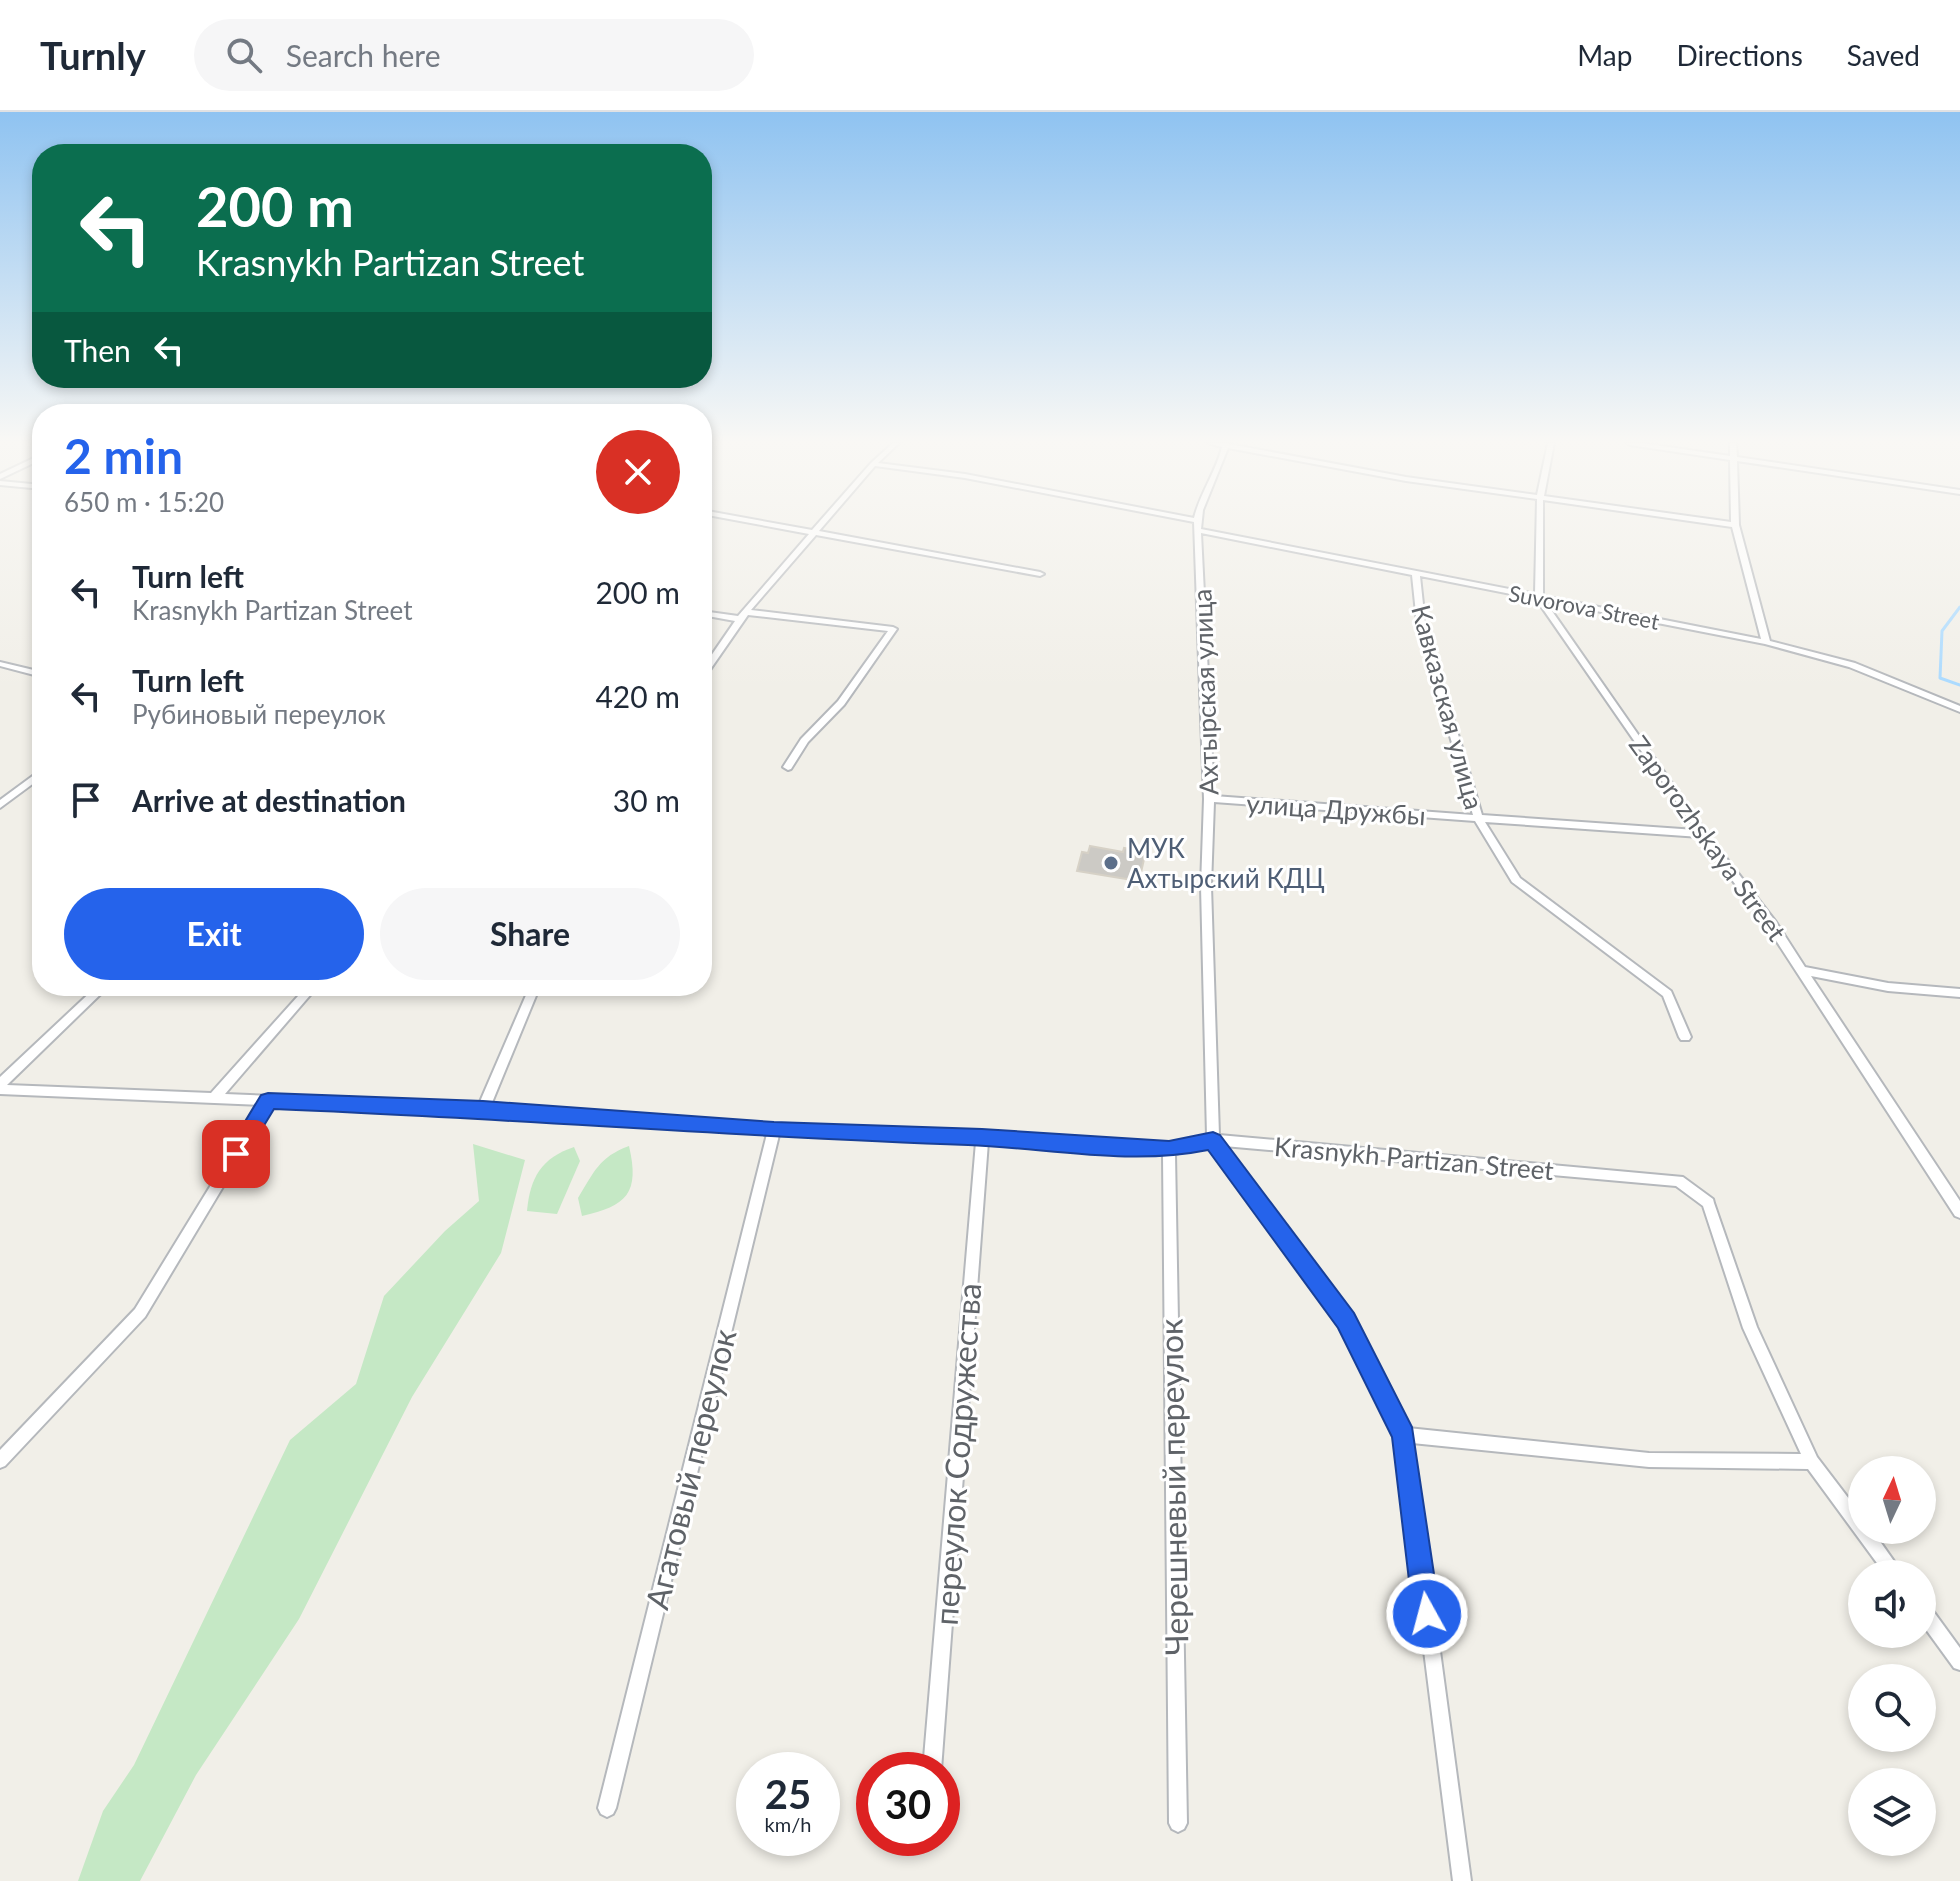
<!DOCTYPE html>
<meta charset="utf-8">
<style>
:root{--surface:#fff;--page:#f6f6f7;--text:#1f2937;--muted:#747a83;--line:#e0e1e3;--accent:#2563eb}
body{margin:0;font-family:Lato,sans-serif;background:var(--page);color:var(--text);height:100vh;display:flex;flex-direction:column;font-size:30px;white-space:nowrap}
*{box-sizing:border-box;margin:0}
p{font-size:26px;color:var(--muted)}
.icon{flex:none;width:44px;height:44px;fill:none;stroke:currentColor;stroke-width:2;stroke-linecap:round;stroke-linejoin:round}
.map{position:relative;flex:1;overflow:hidden}
.details{position:absolute;left:32px;top:292px;width:680px;height:592px;display:flex;flex-direction:column;background:var(--surface);border-radius:32px;box-shadow:0 4px 12px #0003}
.details>*{flex:none}
.guide{position:absolute;left:32px;top:32px;width:680px;height:244px;border-radius:32px;box-shadow:0 4px 12px #0003;background:#0b6e4f;color:#fff;overflow:hidden}
.needle{width:52px;rotate:4deg}
.tools{position:absolute;left:1848px;top:1344px;display:grid;gap:16px}
.tools a{display:grid;place-items:center;width:88px;height:88px;border-radius:50%;background:var(--surface);box-shadow:0 4px 12px #0003;font-size:40px}
.speed{position:absolute;left:736px;top:1640px;display:flex;gap:16px;font-size:40px;font-weight:700;text-align:center}
.speed>*{display:grid;place-content:center;width:104px;height:104px;border-radius:50%;background:var(--surface);box-shadow:0 4px 12px #0003;line-height:1}
.speed small{font-size:20px;font-weight:400}
.speed .limit{border:12px solid #d22;background:#fff;color:#111}
.pin{position:absolute;display:grid;place-items:center;width:68px;height:68px;color:#fff;margin:-34px;border-radius:16px;box-shadow:0 4px 12px #0006}
.me{position:absolute;width:88px;margin:-44px;rotate:353deg;stroke-linejoin:round;filter:drop-shadow(0 0 6px #0008)}
.turn{display:flex;align-items:center;gap:28px;height:168px;padding:0 32px;font-size:36px}
.turn .icon{width:104px;height:104px;stroke-width:2.5}
.turn b{display:block;font-size:56px;line-height:68px}
.then{display:flex;align-items:center;height:76px;padding:0 32px;background:#0003;gap:16px;font-size:30px}
.round{display:grid;place-items:center;flex:none;width:84px;height:84px;border-radius:42px;background:var(--page)}
.overview{display:flex;align-items:center;justify-content:space-between;height:136px;padding:0 32px}
h1{font-size:48px;font-weight:700;line-height:60px;color:var(--accent)}
.cta{display:flex;gap:16px;margin-top:auto;padding:16px 32px}
.cta a{flex:1;height:92px;border-radius:48px;background:var(--accent);color:#fff;font-size:32px;font-weight:700;line-height:92px;text-align:center}
.cta a+a{background:var(--page);color:var(--text)}
ul{padding:0;list-style:none}
li{display:flex;align-items:center;gap:24px;height:104px;padding:0 32px}
li div{flex:1}
li b{display:block;font-size:30px}
li em{font-style:normal}
header{display:flex;align-items:center;gap:48px;box-sizing:border-box;height:112px;padding:0 40px;background:var(--surface);border-bottom:2px solid var(--line)}
header strong{font-size:38px}
nav{display:flex;gap:44px;margin-inline-start:auto;font-size:28px}
.search{width:560px;height:72px;background:var(--page);display:flex;align-items:center;gap:20px;box-sizing:border-box;padding:0 28px;border-radius:44px;color:var(--muted);font-size:30px}
.map>svg:first-child{display:block}
.green{fill:#c5e8c5}
.lines{fill:none;stroke-linecap:round;stroke-linejoin:round}
.stream{stroke:#aadaff;stroke-width:3}
.building{fill:#cccac5;stroke:#d6d1c6;stroke-width:2}
.street-casing{stroke:#b5b8bc;stroke-width:4}
.street{fill:#fff;fill-rule:evenodd}
.route{fill:#2563eb;stroke:#184099;stroke-width:2}
.service-dot{fill:#5c6f8a;stroke:#fff;stroke-width:3}
.labels{text-anchor:middle;dominant-baseline:central;stroke-width:6;stroke-linejoin:round;paint-order:stroke}
.far-street-label{font-size:22px;fill:#5f6368;stroke:#fff}
.street-label{font-size:26px;fill:#5f6368;stroke:#fff}
.service-label{font-size:26px;fill:#4e5e75;stroke:#fff;text-anchor:start}
.near-street-label{font-size:32px;fill:#5f6368;stroke:#fff}
</style>
<header>
<strong>Turnly</strong>
<div class="search"><svg class="icon" aria-label="search" viewBox="0 0 24 24"><circle cx="10" cy="10" r="6"/><path d="M15 15l6 6"/></svg>Search here</div>
<nav><a>Map</a><a>Directions</a><a>Saved</a></nav>
</header>
<div class="map">
<svg width="1960" height="1769" viewBox="0 0 1960 1769">
<rect width="100%" height="100%" fill="#f1efe8"/>
<!-- green -->
<g class="green">
<path d="M473,1032l52,16 -24,93 -89,144 -113,222 -103,156 -56,106h-62l25,-70 31,-46 156,-325 66,-56 28,-88 61,-65 34,-30z"/>
<path d="M629,1034c11,47 -2,60 -47,70l-4,-18c16,-26 21,-41 51,-52z"/>
<path d="M574,1035l6,14 -23,53 -30,-3c3,-33 14,-53 47,-64z"/>
</g>
<g class="lines">
<!-- stream -->
<path class="stream" d="M1960,495l-18,24 -2,47 20,7"/>
</g>
<!-- building -->
<path class="building" d="M1090,734l33,6 1,-4 11,2 -1,4 11,1 -6,26 -62,-10 5,-19 6,1z"/>
<g class="lines">
<defs>
<g id="street">
<path d="M893,331h6l-21,20 87,11 229,44c6,-25 22,-46 28,-71l-14,-4h21v1l177,33 131,18 11,-52h6l-10,53 187,26 -1,-62 -100,-15 -3,-2h14l89,13v-13h6l1,14 223,33v4l-223,-33 2,64 31,116 85,22 105,43v6l-111,-45 -84,-23 -220,-43 161,231 70,90 29,45 83,16 72,6v8l-72,-6 -77,-15 149,225v17l-5,-2 -187,-288 -68,-91 -215,-15 35,56 151,113 20,46 -2,3h-8l-2,-3 -16,-41 -151,-114 -37,-61 -261,-19 -3,84 8,249 464,42 30,22 1,4 43,124 60,130 45,59v14h10l31,44h-18l-77,-105 -159,-2 -237,-24 59,438h-18l-56,-445 -56,-111 -131,-179 -35,8 12,669 -3,6 -6,3 -6,-3 -3,-6 -6,-668 -175,-13 -47,628h-18l53,-628 -197,-7 -163,673 -3,6 -6,3 -6,-3 -3,-6 169,-674 -284,-20 -211,-9 -127,212 -140,149 -5,2v-18l135,-141 125,-204 -260,-11v-17l97,-91h12l-102,99 204,8 96,-107h11l-93,108 254,10 51,-118h10l-49,119 283,20 208,7 187,13 38,-9 -6,-250 3,-87 -10,-277 -229,-44 -90,-12 -56,65 221,41 4,2 -4,2 -224,-41 -65,75 142,17 4,2 -53,76 -36,37 -17,27 -3,1 -5,-3 18,-28 37,-38 50,-70 -140,-16 -43,62h-3v-8l33,-48 -33,-6v-4l36,5 71,-82 -107,-20v-4l110,20 59,-67zM1228,336l178,33 131,18 -2,95 -334,-65 2,-19zM1543,388l189,27 29,112 -218,-43zM1201,421l211,42 5,48 56,192 -259,-19zM1420,464l116,23 160,231 -214,-15 -57,-192zM1224,1034l452,40 27,20 40,122 58,126 -152,-1 -241,-25 -57,-113z"/>
<path d="M42,342v5l-42,20v-5z"/>
<path d="M0,369l42,4v4l-42,-4z"/>
<path d="M0,550l42,10v5l-42,-11z"/>
<path d="M42,657v8l-42,31v-8z"/>
<path d="M1922,1490l6,2 32,44v22l-6,-2 -32,-44z"/>
</g>
</defs>
<!-- street casing -->
<use href="#street" class="street-casing"/>
<!-- street -->
<use href="#street" class="street"/>
</g>
<!-- sky -->
<linearGradient id="sky" x2="0" y2="1"><stop stop-color="#8fc3f1"/><stop offset="0.57" stop-color="#f9f8f5"/><stop offset="1" stop-color="#f9f8f5" stop-opacity="0"/></linearGradient>
<rect width="1960" height="578" fill="url(#sky)"/>
<!-- route -->
<path class="route" d="M268,981l215,8 291,21 208,7 187,12 44,-9 7,3 134,178 58,114 28,187 -4,9 -9,4 -10,-4 -4,-9 -21,-177 -54,-109 -130,-178c-78,16 -161,-2 -240,-5 -232,-8 -463,-27 -694,-36l-31,51h-14l-3,-6 3,-6 32,-53z"/>
<!-- markers -->
<circle class="service-dot" cx="1111" cy="751" r="8"/>
<g class="labels">
<!-- far-street labels -->
<g class="far-street-label">
<text transform="translate(1584 495) rotate(11)">Suvorova Street</text>
</g>
<!-- street labels -->
<g class="street-label">
<text transform="translate(1205 580) rotate(-92)">Ахтырская улица</text>
<text transform="translate(1448 595) rotate(75)">Кавказская улица</text>
<text transform="translate(1336 697) rotate(4)">улица Дружбы</text>
<text transform="translate(1708 726) rotate(54)">Zaporozhskaya Street</text>
<text transform="translate(1414 1046) rotate(5)">Krasnykh Partizan Street</text>
</g>
<!-- service labels -->
<g class="service-label">
<text x="1127" y="736">МУК<tspan x="1127" dy="30">Ахтырский КДЦ</tspan></text>
</g>
<!-- near-street labels -->
<g class="near-street-label">
<text transform="translate(957 1342) rotate(-86)">переулок Содружества</text>
<text transform="translate(690 1357) rotate(-76)">Агатовый переулок</text>
<text transform="translate(1173 1375) rotate(-91)">Черешневый переулок</text>
</g>
</g>
</svg>
<div class="tools">
<a><svg class="needle" viewBox="-14 -14 28 28"><path d="M0-13l5 13h-10z" fill="#e53935"/><path d="M0 13l5-13h-10z" fill="#747a83"/></svg></a>
<a><svg class="icon" aria-label="sound" viewBox="0 0 24 24"><path d="M4 9h4l5-4v14l-5-4H4zM17 9q2 3 0 6"/></svg></a>
<a><svg class="icon" aria-label="search" viewBox="0 0 24 24"><circle cx="10" cy="10" r="6"/><path d="M15 15l6 6"/></svg></a>
<a><svg class="icon" aria-label="layers" viewBox="0 0 24 24"><path d="M12 4l9 5-9 5-9-5zM3 14l9 5 9-5"/></svg></a>
</div>
<div class="speed"><div>25<small>km/h</small></div><div class="limit">30</div></div>
<div class="pin" style="left:236px;top:1042px;background:#d93025"><svg class="icon" aria-label="arrive" viewBox="0 0 24 24"><path d="M6 21V4h12l-3 4 3 4H6"/></svg></div>
<svg class="me" style="left:1427px;top:1502px" viewBox="-20 -20 40 40"><circle r="17" fill="#2563eb" stroke="#fff" stroke-width="3"/><path d="M0-11L8 9 0 5-8 9z" fill="#fff"/></svg>
<div class="guide">
<div class="turn"><svg class="icon" aria-label="left" viewBox="0 0 24 24"><path d="M17 20v-9H6M10 6l-5 5 5 5"/></svg><div><b>200 m</b>Krasnykh Partizan Street</div></div>
<div class="then">Then<svg class="icon" aria-label="left" viewBox="0 0 24 24"><path d="M17 20v-9H6M10 6l-5 5 5 5"/></svg></div>
</div>
<section class="details">
<div class="overview"><div><h1>2 min</h1><p>650 m · 15:20</p></div><a class="round" style="background:#d93025;color:#fff"><svg class="icon" aria-label="close" viewBox="0 0 24 24"><path d="M6 6l12 12M18 6L6 18"/></svg></a></div>
<ul>
<li><svg class="icon" aria-label="left" viewBox="0 0 24 24"><path d="M17 20v-9H6M10 6l-5 5 5 5"/></svg><div><b>Turn left</b><p>Krasnykh Partizan Street</p></div><em>200 m</em></li>
<li><svg class="icon" aria-label="left" viewBox="0 0 24 24"><path d="M17 20v-9H6M10 6l-5 5 5 5"/></svg><div><b>Turn left</b><p>Рубиновый переулок</p></div><em>420 m</em></li>
<li><svg class="icon" aria-label="arrive" viewBox="0 0 24 24"><path d="M6 21V4h12l-3 4 3 4H6"/></svg><div><b>Arrive at destination</b></div><em>30 m</em></li>
</ul>
<div class="cta"><a>Exit</a><a>Share</a></div>
</section>
</div>
